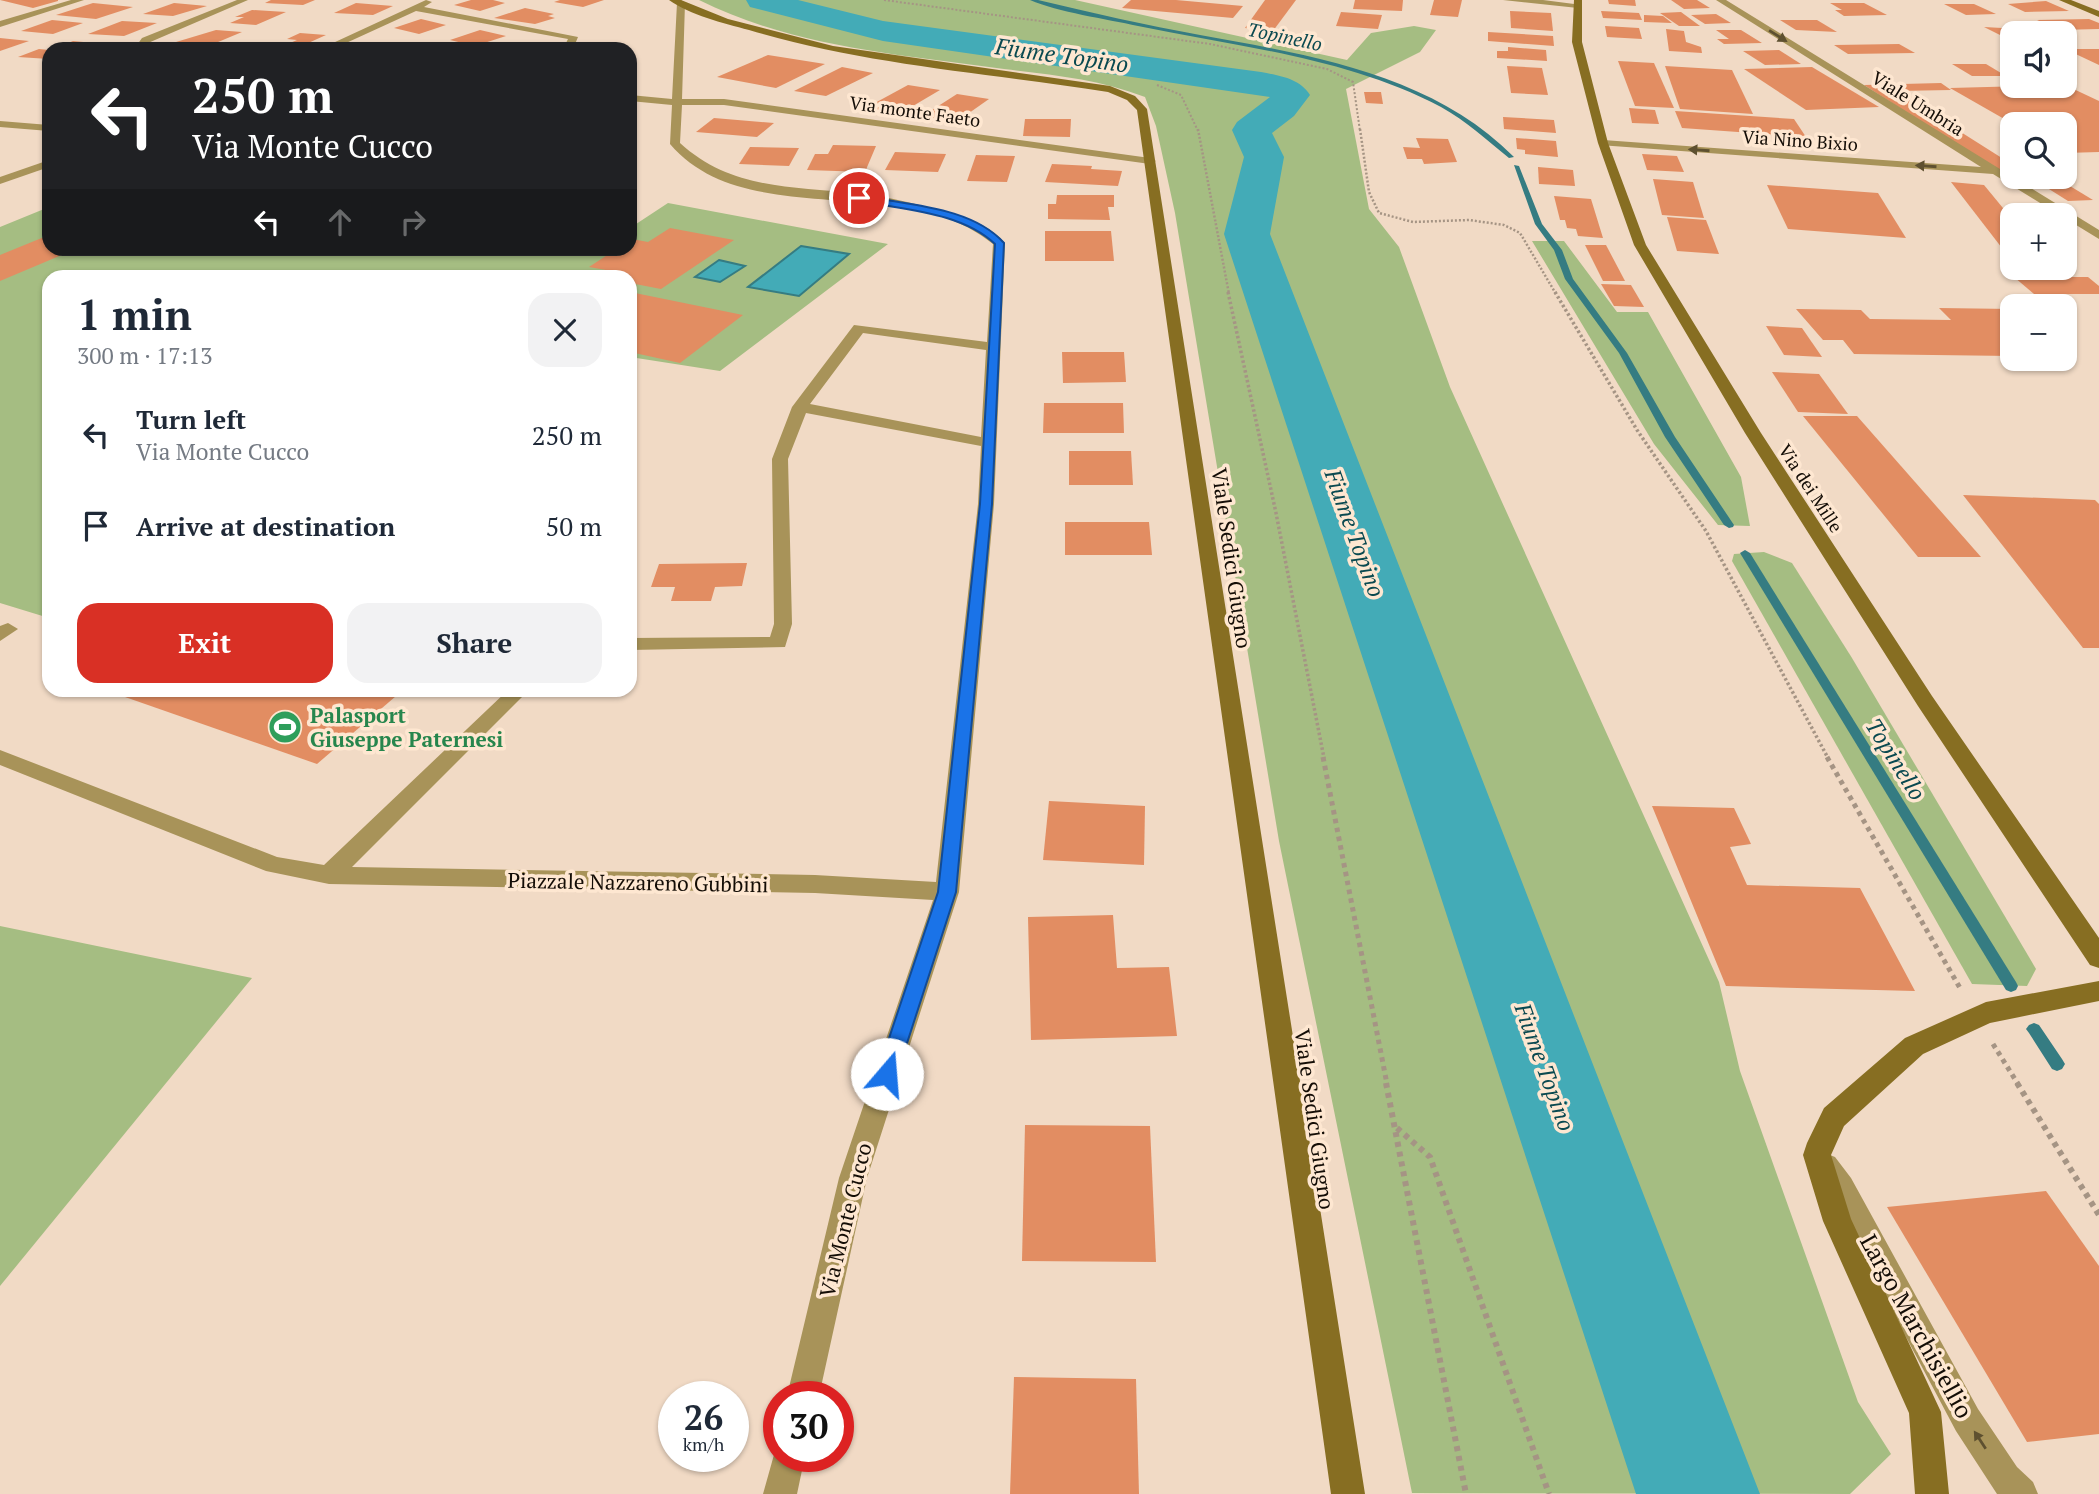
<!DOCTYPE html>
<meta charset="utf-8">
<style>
:root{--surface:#fff;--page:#f2f2f3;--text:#1f2937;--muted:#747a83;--accent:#d93025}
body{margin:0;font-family:"PT Serif",serif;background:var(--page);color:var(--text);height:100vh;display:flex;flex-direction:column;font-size:26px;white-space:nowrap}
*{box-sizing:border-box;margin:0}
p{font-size:23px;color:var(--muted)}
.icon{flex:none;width:38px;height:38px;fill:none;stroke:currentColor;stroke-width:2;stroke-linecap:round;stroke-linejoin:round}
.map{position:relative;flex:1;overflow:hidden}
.side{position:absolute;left:42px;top:270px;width:595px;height:427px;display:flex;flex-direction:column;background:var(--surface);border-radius:21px;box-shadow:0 2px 5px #0004}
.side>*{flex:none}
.hud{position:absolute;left:42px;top:42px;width:595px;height:214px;border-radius:21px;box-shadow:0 2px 5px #0004;background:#202124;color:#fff;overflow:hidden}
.fabs{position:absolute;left:2000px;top:21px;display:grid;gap:14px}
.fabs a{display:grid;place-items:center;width:77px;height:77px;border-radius:14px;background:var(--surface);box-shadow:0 2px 5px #0004;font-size:35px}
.speed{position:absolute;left:658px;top:1381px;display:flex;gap:14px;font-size:35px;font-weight:700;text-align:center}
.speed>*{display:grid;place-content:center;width:91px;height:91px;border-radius:50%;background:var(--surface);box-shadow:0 2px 5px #0004;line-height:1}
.speed small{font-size:18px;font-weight:400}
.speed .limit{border:10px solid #d22;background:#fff;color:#111}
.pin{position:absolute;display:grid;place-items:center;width:60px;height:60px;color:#fff;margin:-30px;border:4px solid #fff;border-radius:50%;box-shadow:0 2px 7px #0007}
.me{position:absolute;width:77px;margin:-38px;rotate:18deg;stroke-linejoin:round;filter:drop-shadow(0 0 5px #0008)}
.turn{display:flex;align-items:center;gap:24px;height:147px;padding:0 35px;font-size:32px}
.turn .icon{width:91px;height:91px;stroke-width:2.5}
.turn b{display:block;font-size:49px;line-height:60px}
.lanes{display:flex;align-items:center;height:66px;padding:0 35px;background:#0003;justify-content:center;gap:35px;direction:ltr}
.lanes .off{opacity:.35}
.round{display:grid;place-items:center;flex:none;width:74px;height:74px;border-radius:21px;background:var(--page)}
.head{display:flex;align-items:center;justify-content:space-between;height:119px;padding:0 35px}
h1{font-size:42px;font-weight:700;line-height:52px}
.button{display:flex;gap:14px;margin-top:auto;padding:14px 35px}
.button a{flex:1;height:80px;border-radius:21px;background:var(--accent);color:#fff;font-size:28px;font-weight:700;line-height:80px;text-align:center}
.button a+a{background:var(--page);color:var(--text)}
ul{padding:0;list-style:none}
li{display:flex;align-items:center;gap:21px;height:91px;padding:0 35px}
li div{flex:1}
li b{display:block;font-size:26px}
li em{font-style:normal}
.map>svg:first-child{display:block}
.green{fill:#a5bd82}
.water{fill:#43abb7;stroke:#357c82;stroke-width:2}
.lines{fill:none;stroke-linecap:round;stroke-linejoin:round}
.stream{fill:#357c82;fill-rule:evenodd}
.river{fill:#43abb7;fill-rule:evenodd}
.building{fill:#e28d62}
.path-far4{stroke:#a59484;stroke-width:2;stroke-dasharray:2 2;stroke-linecap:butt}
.path-far3{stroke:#a59484;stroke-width:2.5;stroke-dasharray:2 2;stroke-linecap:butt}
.path-far2{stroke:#a59484;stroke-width:3.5;stroke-dasharray:2.5 2.5;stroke-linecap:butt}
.path-far1{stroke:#a59484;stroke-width:5;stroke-dasharray:4.5 4.5;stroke-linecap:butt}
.path{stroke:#a59484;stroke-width:6;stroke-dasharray:5 5;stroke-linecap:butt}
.street{fill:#a89359;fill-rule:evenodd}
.secondary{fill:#876e22;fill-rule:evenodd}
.oneway{fill:#5e5030}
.route{fill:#1a73e8;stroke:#114b97;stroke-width:2}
.labels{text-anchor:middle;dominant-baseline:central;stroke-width:7;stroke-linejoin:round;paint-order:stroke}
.far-street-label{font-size:18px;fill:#140d06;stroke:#fee7d1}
.far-water-label{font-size:19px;font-style:italic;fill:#0a4950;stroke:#fee7d1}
.street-label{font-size:21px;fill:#140d06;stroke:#fee7d1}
.leisure-label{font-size:21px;font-weight:bold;fill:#27864d;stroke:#fee7d1;text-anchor:start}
.water-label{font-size:23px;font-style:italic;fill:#0a4950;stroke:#fee7d1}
.near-street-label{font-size:24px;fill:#140d06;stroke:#fee7d1}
</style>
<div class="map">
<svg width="2099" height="1494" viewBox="0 0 2099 1494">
<rect width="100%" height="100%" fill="#f1dac5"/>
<!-- green -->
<g class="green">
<path d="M699,0h376l272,60 24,-27 43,-7 22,4 -16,22 -74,37 23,120 30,38 51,140 269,595 21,89 118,331 33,52 -41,40 -438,-1 -133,-652 -104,-628 -19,-87 -11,-29c-46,-18 -92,-22 -141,-28 -102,-14 -211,-22 -305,-69z"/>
<path d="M668,203l220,41 -168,127 -90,-14v-81h-581v342l-49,-15v-376l49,-20v41h581v-20z"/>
<path d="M1532,241h32l53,71h31l93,165 9,49 -32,-1 -64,-81z"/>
<path d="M1764,552l28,11 60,95 184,311 -9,17 -55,-2 -240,-423 2,-7z"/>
<path d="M0,926l252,52 -252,308z"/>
</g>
<!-- water -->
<g class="water">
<path d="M801,246l48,8 -50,42 -51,-9z"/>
<path d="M719,260l26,6 -25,16 -25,-5z"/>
</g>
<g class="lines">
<!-- stream -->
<g class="stream">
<path d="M1030,0h8c54,13 108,25 162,35 110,20 232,39 314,122l-5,1c-22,-18 -43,-37 -68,-51 -93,-49 -201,-60 -303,-81 -32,-7 -80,-14 -108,-26z"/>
<path d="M1514,165l5,1 23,58 20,26 11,29 54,74 48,84 59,88 -1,2 -4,1 -5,-3 -59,-88 -46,-84 -54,-74 -11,-29 -19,-26z"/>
<path d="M1745,550l5,3 266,429 2,4 -2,4 -5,2 -5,-2 -266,-437z"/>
<path d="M2034,1023l5,2 23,34 3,5 -3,5 -5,2 -5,-2 -23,-36 -3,-4 3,-4z"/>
</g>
<!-- river -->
<path class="river" d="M746,0h52l85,21 378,51c19,4 38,6 49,23l-16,21 -22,17 12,24 -14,77 490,1260h-124l-412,-1260 20,-77 -12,-27 5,-8 33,-25 -387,-56 -133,-34z"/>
</g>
<!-- building -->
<g class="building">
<path d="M0,0h58v1l-25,7z"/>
<path d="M271,0h44l-12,5 -38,-2z"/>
<path d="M471,0h22l12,3 -25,8 -26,-6z"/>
<path d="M560,0h44l-21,7 -29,-5z"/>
<path d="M1131,0h45l67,6 -10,12 -111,-10z"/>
<path d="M1265,0h31l-23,31 -28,-3z"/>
<path d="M1355,0h48l-1,11 -49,-2z"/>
<path d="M1434,0h28l-4,17 -28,-2z"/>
<path d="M1608,0h27l1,6 -27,-2z"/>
<path d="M1671,0h26l13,8 -26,1z"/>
<path d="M2046,1l23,10 -44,1 -17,-8z"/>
<path d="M93,3l40,4 -37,12 -40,-4z"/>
<path d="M174,3l33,3 -34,10 -30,-2z"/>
<path d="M356,3l37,3 -20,9 -39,-2z"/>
<path d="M1830,3h34l23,12 -43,1 -9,-6h7z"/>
<path d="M1944,4h30l22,10 -30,1z"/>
<path d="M525,8l29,6 -6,2 7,2 -20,6 -41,-6z"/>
<path d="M252,10l34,2 -30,13 -26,-2 14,-6h-9z"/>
<path d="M1510,11l41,2 2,18 -42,-3z"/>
<path d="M1601,11l38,2 3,7 -39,-2z"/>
<path d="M1341,12l41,3 -4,14 -42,-3z"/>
<path d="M1681,12l19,14h-21l-19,-13z"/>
<path d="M1716,14l15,9 -26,1 -14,-9z"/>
<path d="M1644,15l19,1 9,7 -28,-1z"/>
<path d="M421,19l25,6 -27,9 -25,-6z"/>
<path d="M2089,19l10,4v6l-40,1 -22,-10z"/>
<path d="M52,20l31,3 -30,11 -32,-3z"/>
<path d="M1780,20h37l20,12 -41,-2z"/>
<path d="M122,21l35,2 -33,13 -36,-2z"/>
<path d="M1605,26l34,2 3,11 -35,-2z"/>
<path d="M1984,27l57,3 7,3 -48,2z"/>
<path d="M1666,29l18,2 2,11 15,5 1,6 -33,-2z"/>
<path d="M216,30l26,2 -31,13 -35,-3z"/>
<path d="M480,30l26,6 -31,10 -25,-6z"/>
<path d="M1716,30h25l21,13 -38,1 -7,-5h12z"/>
<path d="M1488,32l65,4 1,10 -66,-5z"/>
<path d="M300,33l26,2 -20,9 -16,-1 7,-3 -10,-1z"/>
<path d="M0,38l29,3 -29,10z"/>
<path d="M73,41l31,3 -13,5h-37z"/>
<path d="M1899,44l16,9 -67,1 -14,-9z"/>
<path d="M1508,47l38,3 1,11 -50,-3v-7h11z"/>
<path d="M39,49l10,1v9l-31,-2z"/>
<path d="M2065,49h34v16z"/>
<path d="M1779,50l22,14 -36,1 -22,-14z"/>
<path d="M768,55l57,9 -49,24 -59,-11z"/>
<path d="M1618,61l36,2 20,45 -39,-2z"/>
<path d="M1952,64h34l20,12h-34z"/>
<path d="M1507,66l35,2 6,27 -37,-2z"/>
<path d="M1665,66l67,4 21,44 -73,-5z"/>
<path d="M842,67l31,6 -47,23 -32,-5z"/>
<path d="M1812,67l67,40 -73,3 -62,-41z"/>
<path d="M1941,83l10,7 -55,1 109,69 7,-1v11h-15l-133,-85z"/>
<path d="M908,85l32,5 -44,26 -34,-6z"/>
<path d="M2065,85l34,16v51l-34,1v-29h-52l-63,-36z"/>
<path d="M1364,92h17l2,12 -17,-1z"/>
<path d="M957,94l32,5 -37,26 -34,-6z"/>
<path d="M1629,108l26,2 4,14 -27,-1z"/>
<path d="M1675,111l119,8 12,18 -124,-9z"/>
<path d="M1503,117l51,3 2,13 -52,-4z"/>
<path d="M714,118l60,5 -17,14 -61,-5z"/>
<path d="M1025,119h46l-1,18 -47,-1z"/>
<path d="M1416,138l32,1 9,23 -33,2 -2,-5h-15l-4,-12 17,1z"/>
<path d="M1516,138l40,3 2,16 -33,-3v-4l-8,-1z"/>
<path d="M833,145l43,1 -11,26 -58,-2 8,-16h13z"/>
<path d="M750,147l49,1 -10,18 -50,-2z"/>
<path d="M895,152l51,2 -8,18 -53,-2z"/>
<path d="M1642,154l35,2 7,16 -37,-2z"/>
<path d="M976,155l39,1 -8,26 -40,-1z"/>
<path d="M1052,164l40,2 -1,3 31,2 -4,15 -73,-4z"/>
<path d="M1538,167l35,3 2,16 -36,-2z"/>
<path d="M1653,179l40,3 11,36 -42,-3z"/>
<path d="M1951,182l33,3 28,34v42z"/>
<path d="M2065,183l28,17 -25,1 -27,-17z"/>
<path d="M1767,185l111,8 28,45 -118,-9z"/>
<path d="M1057,195h57v12h-6l2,13 -62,-1v-15h8z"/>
<path d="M1554,196l37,3 12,39 -25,-2 -2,-7 -9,-1 -2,-8h-5z"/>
<path d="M1667,217l39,3 13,34 -42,-3z"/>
<path d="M670,228l64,12 -73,49 -31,-6v-7h-34l10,-6 -17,-3 29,-19h12l2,-9 16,3z"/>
<path d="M1045,231h66l3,30h-69z"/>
<path d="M49,235v13l27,1 -76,32v-26z"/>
<path d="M1585,245h21l19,36h-22z"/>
<path d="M2014,277h74l11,9v8h-65z"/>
<path d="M1601,284l30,1 13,22 -30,-1z"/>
<path d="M630,292l113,23 -63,48 -50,-11z"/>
<path d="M1939,308l73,1v47l-158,-2 -11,-14h-20l-27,-31 65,1 9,9 81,1z"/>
<path d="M1766,326l36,2 20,29 -38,-2z"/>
<path d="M1062,352h62l2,30 -63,1z"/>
<path d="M1772,372l47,2 29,40 -50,-2z"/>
<path d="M1044,403h79l1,30h-81z"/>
<path d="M1803,416h54l124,141h-63z"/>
<path d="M1069,451h62l2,34h-64z"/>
<path d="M1963,495l132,5 4,4v144h-16z"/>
<path d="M1065,522h84l3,33h-87z"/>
<path d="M747,563l-5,23 -27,1 -4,14h-40l4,-14h-24l8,-23z"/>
<path d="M105,690h298l-86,74z"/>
<path d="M1049,801l96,5 -1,59 -101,-5z"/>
<path d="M1652,806l82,2 17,36 -21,3 17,38 113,3 55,103 -189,-5z"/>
<path d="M1113,915l4,53 52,-1 8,69 -146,4 -3,-123z"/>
<path d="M1025,1125l125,1 6,136 -134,-1z"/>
<path d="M2046,1191l53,75v168l-72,8 -140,-235z"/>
<path d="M1014,1377l122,2 3,115h-129z"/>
</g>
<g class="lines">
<!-- path-far4 -->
<g class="path-far4">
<path d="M884,0l326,44 117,25 26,13 7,49"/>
<path d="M1157,85l24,10 17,36"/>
</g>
<!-- path-far3 -->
<g class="path-far3">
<path d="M1198,129l31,165"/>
<path d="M1360,129l9,63 10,21 34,9 56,-2 35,5 16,8 36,61"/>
</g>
<!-- path-far2 -->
<g class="path-far2">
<path d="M1228,292l48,221 48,245"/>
<path d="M1555,292l82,138 69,101 122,227"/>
</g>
<!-- path-far1 -->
<g class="path-far1">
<path d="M1323,757l64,327"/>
<path d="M1827,757l133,231"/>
<path d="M1993,1044l25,40"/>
</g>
<!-- path -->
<g class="path">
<path d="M1386,1083l80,411"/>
<path d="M2017,1083l82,132"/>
<path d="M1397,1128l33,29 119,337"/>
</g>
<!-- street -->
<g class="street">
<path d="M71,0h13l-84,27v-6z"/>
<path d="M237,0h11l-100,43 30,6h-26l-15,-4 5,-7z"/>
<path d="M426,0l6,2 -8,5 154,30 -5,12h-10l5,-10 -152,-28 -83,38h-13z"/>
<path d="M681,0l4,3 -3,96h42l426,59 6,3 -6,3 -426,-59h-42l-2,38c50,46 112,44 176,50 28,3 56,10 83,17 24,6 50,14 66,33l-11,261 -35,388 -92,286 -48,218h-32l52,-218 94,-278 -118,-7 -486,-9 -63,-13 -266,-106v-15l277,107 47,8 184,-175h21l-177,177 463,8 121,7 42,-378 3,-58 -175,-33 -18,46 4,165 -7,23 -155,3v-12l140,-1 4,-13 -2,-165 20,-52 62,-82 133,17 6,-98c-89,-74 -247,-11 -323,-100l2,-39 -42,-4v-6l42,4 5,-96zM863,333l123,17 -5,87 -171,-33z"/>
<path d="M1503,0h40l39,5 -4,3z"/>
<path d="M1716,0h10l373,230v9l-106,-65 -394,-29v-4l4,-1 378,27z"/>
<path d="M0,121l49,4v6l-49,-4z"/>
<path d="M49,160v7l-49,17v-7z"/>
<path d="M8,623l10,6 -18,12v-15z"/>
<path d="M1825,1153l10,4 16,21 127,231 39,58 16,15 5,12h-41l-41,-63 -125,-235 -20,-30 4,-9z"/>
<path d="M777,1444l2,12h26l-8,38h-34z"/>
</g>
<!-- secondary -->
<g class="secondary">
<path d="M669,0h12l47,19 105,27 277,40 25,10 12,13 218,1385h-34l-194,-1384 -10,-10 -19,-8c-120,-19 -243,-27 -359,-62 -26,-7 -59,-15 -80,-30z"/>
<path d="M1574,0h8v42l26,101 38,102 115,188 171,263 167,242v30l-9,-3 -172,-259 -173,-273 -111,-188 -36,-102 -26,-101z"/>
<path d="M2059,0h12l28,11v6z"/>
<path d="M2099,981v20l-109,22 -67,31 -79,72 -13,29 20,64 90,193 8,82h-34l-6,-81 -86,-192 -20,-66 4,-12 17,-35 81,-70 81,-36z"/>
</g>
</g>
<!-- one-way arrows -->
<defs><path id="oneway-solid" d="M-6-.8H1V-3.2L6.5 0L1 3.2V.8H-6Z" transform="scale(1.75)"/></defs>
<g class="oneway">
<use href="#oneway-solid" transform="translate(1778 36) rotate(32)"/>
<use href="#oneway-solid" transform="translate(1699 150) rotate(-176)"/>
<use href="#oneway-solid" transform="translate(1926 166) rotate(-176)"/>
<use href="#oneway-solid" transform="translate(1980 1440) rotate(-123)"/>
</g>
<!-- route -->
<path class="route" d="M859,195c46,10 112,11 145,48l-12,261 -36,388 -59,182 -3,6 -7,3 -7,-3 -3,-6 61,-182 42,-388 15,-260c-35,-33 -94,-34 -139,-44z"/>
<!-- icons -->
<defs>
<symbol id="stadium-disc" viewBox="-11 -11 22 22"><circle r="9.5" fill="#2e9e5b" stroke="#fee7d1"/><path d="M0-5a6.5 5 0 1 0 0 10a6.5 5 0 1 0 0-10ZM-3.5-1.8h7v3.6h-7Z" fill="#fff"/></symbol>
</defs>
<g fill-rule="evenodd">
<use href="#stadium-disc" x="266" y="708" width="38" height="38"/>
</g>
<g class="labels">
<!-- far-street labels -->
<g class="far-street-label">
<text transform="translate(1918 103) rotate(32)">Viale Umbria</text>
<text transform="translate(915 111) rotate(8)">Via monte Faeto</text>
<text transform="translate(1800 140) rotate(4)">Via Nino Bixio</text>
<text transform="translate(1811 488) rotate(57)">Via dei Mille</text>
</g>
<!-- far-water labels -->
<g class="far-water-label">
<text transform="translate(1285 36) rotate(12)">Topinello</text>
</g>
<!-- street labels -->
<g class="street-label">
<text transform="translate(1232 558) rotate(82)">Viale Sedici Giugno</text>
<text transform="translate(638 882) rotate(1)">Piazzale Nazzareno Gubbini</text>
<text transform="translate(1315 1119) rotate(82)">Viale Sedici Giugno</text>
<text transform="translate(845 1220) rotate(-76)">Via Monte Cucco</text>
</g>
<!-- leisure labels -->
<g class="leisure-label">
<text x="310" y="715">Palasport<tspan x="310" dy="24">Giuseppe Paternesi</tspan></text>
</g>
<!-- water labels -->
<g class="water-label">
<text transform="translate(1062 55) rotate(8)">Fiume Topino</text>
<text transform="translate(1355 533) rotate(70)">Fiume Topino</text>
<text transform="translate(1896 759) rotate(58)">Topinello</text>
<text transform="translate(1545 1067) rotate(70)">Fiume Topino</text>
</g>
<!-- near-street labels -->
<g class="near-street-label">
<text transform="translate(1917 1326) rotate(61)">Largo Marchisiellio</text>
</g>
</g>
</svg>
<div class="fabs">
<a><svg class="icon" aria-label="sound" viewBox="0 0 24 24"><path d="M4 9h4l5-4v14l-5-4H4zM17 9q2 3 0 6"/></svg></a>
<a><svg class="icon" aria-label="search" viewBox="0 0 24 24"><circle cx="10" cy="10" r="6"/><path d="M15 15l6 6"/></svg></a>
<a>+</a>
<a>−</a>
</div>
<div class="speed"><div>26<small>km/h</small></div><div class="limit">30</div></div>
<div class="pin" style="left:859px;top:198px;background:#d93025"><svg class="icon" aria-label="arrive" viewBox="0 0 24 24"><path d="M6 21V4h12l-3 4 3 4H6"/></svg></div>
<svg class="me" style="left:887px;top:1074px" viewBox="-20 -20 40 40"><circle r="19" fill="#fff"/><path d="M0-13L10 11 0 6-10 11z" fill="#1a73e8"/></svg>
<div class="hud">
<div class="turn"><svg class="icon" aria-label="left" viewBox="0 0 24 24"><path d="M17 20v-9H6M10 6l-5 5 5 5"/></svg><div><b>250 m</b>Via Monte Cucco</div></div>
<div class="lanes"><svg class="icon" aria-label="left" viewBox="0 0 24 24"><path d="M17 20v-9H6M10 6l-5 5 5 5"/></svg><svg class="icon off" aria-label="ahead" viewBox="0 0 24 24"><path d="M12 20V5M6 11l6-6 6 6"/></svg><svg class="icon off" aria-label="right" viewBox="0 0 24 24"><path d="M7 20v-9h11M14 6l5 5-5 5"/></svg></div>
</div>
<section class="side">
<div class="head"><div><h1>1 min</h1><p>300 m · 17:13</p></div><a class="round"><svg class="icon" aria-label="close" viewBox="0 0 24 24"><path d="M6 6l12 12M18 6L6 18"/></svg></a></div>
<ul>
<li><svg class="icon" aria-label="left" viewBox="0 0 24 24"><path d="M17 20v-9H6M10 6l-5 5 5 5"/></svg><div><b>Turn left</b><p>Via Monte Cucco</p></div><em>250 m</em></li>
<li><svg class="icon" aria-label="arrive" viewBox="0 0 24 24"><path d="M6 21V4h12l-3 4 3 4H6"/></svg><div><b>Arrive at destination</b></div><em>50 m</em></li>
</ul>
<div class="button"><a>Exit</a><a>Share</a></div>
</section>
</div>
